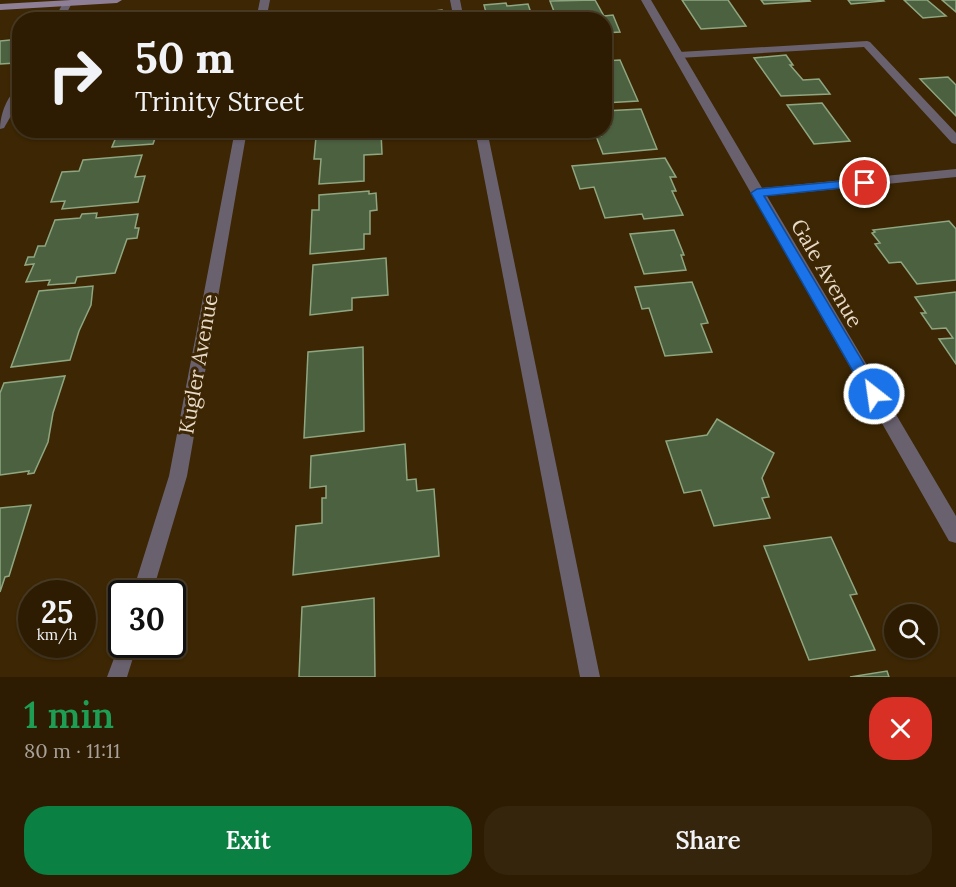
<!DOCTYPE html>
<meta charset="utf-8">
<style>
:root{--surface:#2d1c02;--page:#35250c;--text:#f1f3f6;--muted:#a7a199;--line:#483a24;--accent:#0b8043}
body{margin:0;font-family:Lora,serif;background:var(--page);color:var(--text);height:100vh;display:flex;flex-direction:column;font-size:22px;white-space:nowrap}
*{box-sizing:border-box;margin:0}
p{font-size:20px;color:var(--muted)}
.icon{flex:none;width:33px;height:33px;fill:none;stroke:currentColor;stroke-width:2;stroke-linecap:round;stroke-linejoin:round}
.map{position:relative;height:677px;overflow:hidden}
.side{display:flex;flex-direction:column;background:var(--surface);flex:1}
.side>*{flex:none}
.banner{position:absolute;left:12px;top:12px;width:600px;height:126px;border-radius:24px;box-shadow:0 2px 4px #0004,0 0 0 2px var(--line);background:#2d1c02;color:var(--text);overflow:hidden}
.fabs{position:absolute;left:884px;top:604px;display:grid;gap:12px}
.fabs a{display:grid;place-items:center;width:54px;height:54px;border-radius:50%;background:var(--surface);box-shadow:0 2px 4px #0004,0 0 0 2px var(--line);font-size:30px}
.speed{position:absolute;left:18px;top:580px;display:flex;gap:12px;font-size:30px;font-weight:700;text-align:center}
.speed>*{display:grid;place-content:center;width:78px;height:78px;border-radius:50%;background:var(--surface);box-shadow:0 2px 4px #0004,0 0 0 2px var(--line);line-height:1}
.speed small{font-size:15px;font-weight:400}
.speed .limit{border:3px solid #111;border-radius:9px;background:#fff;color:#111}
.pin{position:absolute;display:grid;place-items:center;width:51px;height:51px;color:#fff;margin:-26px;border:3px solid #fff;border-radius:50%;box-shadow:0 2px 6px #0007}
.me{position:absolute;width:66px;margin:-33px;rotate:330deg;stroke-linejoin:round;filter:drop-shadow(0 0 4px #0008)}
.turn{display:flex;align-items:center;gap:21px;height:126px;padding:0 24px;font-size:27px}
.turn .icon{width:78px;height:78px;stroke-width:2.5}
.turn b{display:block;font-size:42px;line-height:51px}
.round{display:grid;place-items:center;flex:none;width:63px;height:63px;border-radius:24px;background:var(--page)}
.headline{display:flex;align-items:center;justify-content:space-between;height:102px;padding:0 24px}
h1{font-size:36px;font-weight:600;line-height:45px;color:#1e9e55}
.cta{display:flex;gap:12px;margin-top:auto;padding:12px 24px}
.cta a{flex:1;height:69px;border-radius:24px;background:var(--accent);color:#fff;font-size:24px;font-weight:600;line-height:69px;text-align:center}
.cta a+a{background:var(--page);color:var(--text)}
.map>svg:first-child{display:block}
.building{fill:#4c6140;stroke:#8fa681;stroke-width:1.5}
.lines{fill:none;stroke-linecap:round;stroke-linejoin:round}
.lane{fill:#6a616f;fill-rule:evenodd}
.street{fill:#6a616f;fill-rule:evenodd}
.secondary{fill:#8e7e96;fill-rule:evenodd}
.route{fill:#1a73e8;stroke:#114b97;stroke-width:1.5}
.labels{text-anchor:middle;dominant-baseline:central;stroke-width:6;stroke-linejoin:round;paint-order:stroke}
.street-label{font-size:21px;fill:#e8dac8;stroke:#3c2603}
</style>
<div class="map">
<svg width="956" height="677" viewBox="0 0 956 677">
<rect width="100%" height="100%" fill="#3c2603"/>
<!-- building -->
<g class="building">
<path d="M595,0l9,16 9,-1 7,17 -16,1v-13h-54l-2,-6h7l-5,-13z"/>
<path d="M682,0h46l18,26 -45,3z"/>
<path d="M761,0h48l1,1 -46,3z"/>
<path d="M848,0h35l1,1 -33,3z"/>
<path d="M904,0h23l19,16 -23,2z"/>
<path d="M942,0h14v12z"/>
<path d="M506,3l1,3 21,-2 5,15 -45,1 -4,-15z"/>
<path d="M442,10l2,10h-62v-3z"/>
<path d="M365,14l1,6h-57l11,-1v-2z"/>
<path d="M20,39v17l-4,7 -16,1v-23z"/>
<path d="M786,55l7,10h-3l13,15 16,-1 11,15 -49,2 -27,-38z"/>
<path d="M620,60l18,41 -34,2v-42z"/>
<path d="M948,77l8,8v31l-36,-37z"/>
<path d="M822,103l28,38 -36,3 -27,-39z"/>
<path d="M641,109l16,40 -54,5 -7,-18h5l-2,-6h5v-4h6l-6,-15z"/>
<path d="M119,130h39l-5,14 -41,3z"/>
<path d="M381,132l1,22 -18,1v26l-45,3 2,-25h-7l2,-22z"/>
<path d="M142,155l-7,22 10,-1 -7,26 -76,7 3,-8 -14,1 11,-30 17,-1 4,-11z"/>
<path d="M665,158l11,19h-6l6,14h-4l11,24 -39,4 -2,-5 -37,4 -11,-31 -14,2 -8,-23z"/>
<path d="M369,191v3l7,-1 1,17 -7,1v23h-6v15l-54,5 2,-44h7v-15z"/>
<path d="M97,213l-1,5 42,-4 -3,14h4l-2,10 -10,1 -12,34 -38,4 -2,6 -27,2 2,-5 -24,2 8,-18 -9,1 3,-8h6l4,-11h7l10,-26 25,-2 2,-4z"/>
<path d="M949,221l7,8v51l-39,4 -16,-22 -12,1 -14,-19 5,-1 -8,-10 3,-1 -2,-2z"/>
<path d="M674,230l10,25h-3l5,15 -42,4 -14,-40z"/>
<path d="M386,258l2,37 -36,3v12l-42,5 3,-50z"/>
<path d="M692,282l16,41 -7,1 11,28 -47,4 -16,-48 -7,1 -7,-22z"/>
<path d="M93,286l-2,19 -12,26 -9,29 -59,7 28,-76z"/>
<path d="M956,292v72l-17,-25 14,-1 -7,-10 -14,1 -11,-16h5l-11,-16z"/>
<path d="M363,347l1,84 -60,7 4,-86z"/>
<path d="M65,376l-12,37 -5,29 -14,31 -6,1 1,-3 -29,4v-82l4,-10z"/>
<path d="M717,419l57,34 -12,25 7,19 -7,1 8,20 -56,8 -13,-36 -17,3 -18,-52 41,-6z"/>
<path d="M405,444l2,36 9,-1 1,12 17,-2 5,67 -146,19 3,-49 26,-3v-25h4v-12l-16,2 1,-32z"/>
<path d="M31,505l-22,71 -4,1 -5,15v-84z"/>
<path d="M831,537l26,57 -7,1 25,55 -66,10 -45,-114z"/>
<path d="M374,598l1,79h-76l3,-70z"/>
<path d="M887,671l2,6h-39z"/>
</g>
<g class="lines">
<!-- lane -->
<g class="lane">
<path d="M450,0h10l4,20h-10z"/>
<path d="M64,1l8,2 -9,17h-9z"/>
<path d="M867,41l3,1 86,91v11l-4,-1 -88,-96 -185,11 -5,-3 5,-3z"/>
<path d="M20,87v13l-16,28 -4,1c0,-14 7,-35 20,-42z"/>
<path d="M475,130h12l113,547h-20z"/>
</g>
<!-- street -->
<g class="street">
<path d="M260,0h10l-4,20h-10z"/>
<path d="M641,0h10l111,188 194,-19v8l-189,19 189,320v27l-7,-2z"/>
<path d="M235,130h12l-60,346 -35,118h-20l37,-118z"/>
<path d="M122,637v8h15l-10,32h-20z"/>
</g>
<!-- secondary -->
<path class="secondary" d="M71,0h51l-5,3 -117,7v-6z"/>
</g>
<!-- route -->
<path class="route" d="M865,179l6,4 -2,2 -105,11 115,193 2,5 -2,5 -5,1 -5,-1 -118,-206 6,-4z"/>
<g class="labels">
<!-- street labels -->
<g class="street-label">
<text transform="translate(827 273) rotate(60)">Gale Avenue</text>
<text transform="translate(198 364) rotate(-80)">Kugler Avenue</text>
</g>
</g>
</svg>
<div class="fabs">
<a><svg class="icon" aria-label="search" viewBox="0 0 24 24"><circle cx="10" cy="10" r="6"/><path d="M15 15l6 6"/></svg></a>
</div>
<div class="speed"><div>25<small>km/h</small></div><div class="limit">30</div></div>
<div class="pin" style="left:865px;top:183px;background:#d93025"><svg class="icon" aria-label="arrive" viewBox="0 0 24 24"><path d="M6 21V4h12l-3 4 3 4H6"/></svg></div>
<svg class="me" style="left:874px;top:394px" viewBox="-20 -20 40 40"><circle r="17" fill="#1a73e8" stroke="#fff" stroke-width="3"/><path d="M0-11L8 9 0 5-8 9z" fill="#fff"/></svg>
<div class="banner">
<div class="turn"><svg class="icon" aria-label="right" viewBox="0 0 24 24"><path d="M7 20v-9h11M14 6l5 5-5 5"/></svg><div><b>50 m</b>Trinity Street</div></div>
</div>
</div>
<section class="side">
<div class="headline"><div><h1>1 min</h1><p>80 m · 11:11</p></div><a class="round" style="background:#d93025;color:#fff"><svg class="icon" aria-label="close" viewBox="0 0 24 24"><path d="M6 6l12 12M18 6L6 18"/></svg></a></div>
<div class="cta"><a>Exit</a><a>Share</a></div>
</section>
